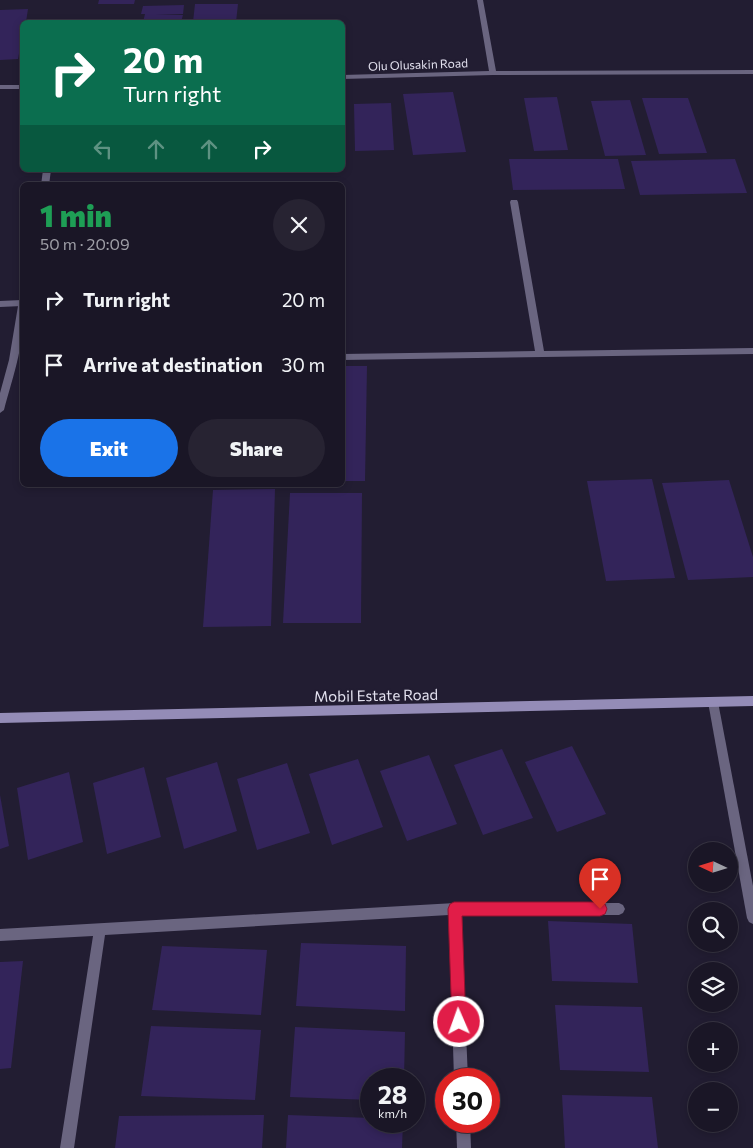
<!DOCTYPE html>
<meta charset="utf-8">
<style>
:root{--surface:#1a1626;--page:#272332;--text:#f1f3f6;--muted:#9f9fa7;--line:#383543;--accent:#1a73e8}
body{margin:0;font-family:Commissioner,sans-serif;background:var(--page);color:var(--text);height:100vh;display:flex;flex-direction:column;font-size:19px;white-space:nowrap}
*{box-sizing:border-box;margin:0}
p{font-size:16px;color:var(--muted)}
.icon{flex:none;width:28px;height:28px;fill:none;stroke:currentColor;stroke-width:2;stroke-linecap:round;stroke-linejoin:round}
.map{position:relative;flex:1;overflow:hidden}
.drawer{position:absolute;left:20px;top:182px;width:325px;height:305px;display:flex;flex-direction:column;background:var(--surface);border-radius:8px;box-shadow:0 2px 8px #0003,0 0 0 1px var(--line)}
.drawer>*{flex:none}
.banner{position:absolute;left:20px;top:20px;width:325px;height:152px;border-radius:8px;box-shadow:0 2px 8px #0003,0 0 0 1px var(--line);background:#0b6e4f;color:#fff;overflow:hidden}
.needle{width:32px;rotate:274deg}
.fabs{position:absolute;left:688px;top:842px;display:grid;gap:10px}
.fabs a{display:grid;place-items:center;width:50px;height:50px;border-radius:50%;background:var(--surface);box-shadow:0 2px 8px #0003,0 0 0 1px var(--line);font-size:25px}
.speed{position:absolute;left:360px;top:1068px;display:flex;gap:10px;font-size:25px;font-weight:700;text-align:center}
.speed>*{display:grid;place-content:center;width:65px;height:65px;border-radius:50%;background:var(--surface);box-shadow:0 2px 8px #0003,0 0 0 1px var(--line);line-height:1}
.speed small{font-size:12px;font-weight:400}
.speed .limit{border:8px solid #d22;background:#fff;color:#111}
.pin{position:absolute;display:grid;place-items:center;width:42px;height:42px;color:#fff;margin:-51px -21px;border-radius:50% 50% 50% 0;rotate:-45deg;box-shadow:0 0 5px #0007}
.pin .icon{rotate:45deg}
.me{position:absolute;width:55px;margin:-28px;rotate:358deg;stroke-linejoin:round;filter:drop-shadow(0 0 4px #0008)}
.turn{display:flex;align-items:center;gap:18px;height:105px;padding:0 20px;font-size:22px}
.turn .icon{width:65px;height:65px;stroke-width:2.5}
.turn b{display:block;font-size:35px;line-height:42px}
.lanes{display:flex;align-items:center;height:48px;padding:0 20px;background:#0003;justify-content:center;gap:25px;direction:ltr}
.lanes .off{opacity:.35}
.round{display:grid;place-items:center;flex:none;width:52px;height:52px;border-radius:26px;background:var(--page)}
.head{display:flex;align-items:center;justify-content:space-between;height:85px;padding:0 20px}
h1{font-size:30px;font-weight:800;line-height:38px;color:#1e9e55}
.button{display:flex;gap:10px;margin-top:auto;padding:10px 20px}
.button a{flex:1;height:58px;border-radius:30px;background:var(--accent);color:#fff;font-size:20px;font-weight:800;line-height:58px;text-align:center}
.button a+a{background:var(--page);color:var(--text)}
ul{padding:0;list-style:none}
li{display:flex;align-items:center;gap:15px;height:65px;padding:0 20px}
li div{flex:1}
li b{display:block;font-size:19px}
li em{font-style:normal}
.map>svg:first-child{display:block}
.building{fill:#33245a}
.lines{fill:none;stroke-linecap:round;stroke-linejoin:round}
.service{fill:#6a6580;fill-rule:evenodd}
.minor{fill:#6a6580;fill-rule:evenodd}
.secondary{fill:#948cb7;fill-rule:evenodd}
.route{fill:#e11d48;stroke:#92132f}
.labels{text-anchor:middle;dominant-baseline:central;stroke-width:4;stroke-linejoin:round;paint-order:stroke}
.far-street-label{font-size:12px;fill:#e3e1ef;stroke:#221d32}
.street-label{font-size:15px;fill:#e3e1ef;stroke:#221d32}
</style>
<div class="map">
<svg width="753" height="1148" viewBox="0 0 753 1148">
<rect width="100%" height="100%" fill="#221d32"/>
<!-- building -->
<g class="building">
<path d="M99,0h36l-1,4h-36z"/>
<path d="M195,4h43l-2,18h-43z"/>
<path d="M184,5l-1,9h-27l27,1 -2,7h-38l2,-8h-4l2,-8z"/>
<path d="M28,9l-2,13h-4v15l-4,22 -18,1v-50z"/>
<path d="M73,19l-1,3h-37v-2z"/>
<path d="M453,92l13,60 -53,3 -10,-61z"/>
<path d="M557,97l11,53 -34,1 -10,-53z"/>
<path d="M642,98h46l19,55 -48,1z"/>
<path d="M630,100l16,55 -41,1 -14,-55z"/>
<path d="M391,103l3,47 -39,1 -1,-47z"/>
<path d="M342,111h2l2,40h-4z"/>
<path d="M509,159h109l7,30 -112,1z"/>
<path d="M735,159l12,34 -107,2 -9,-34z"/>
<path d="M342,366h25l-2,115h-23z"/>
<path d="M652,479l23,99 -69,3 -19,-100z"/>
<path d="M729,480l24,77v20l-65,3 -26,-97z"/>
<path d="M275,489l-4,137 -68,1 10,-137z"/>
<path d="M290,493h72l-1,130h-78z"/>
<path d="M572,746l34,68 -49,18 -32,-70z"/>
<path d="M502,749l31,69 -50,17 -29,-70z"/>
<path d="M429,755l28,69 -50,17 -27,-70z"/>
<path d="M358,759l25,68 -51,18 -23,-71z"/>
<path d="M217,762l20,69 -53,18 -18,-71z"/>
<path d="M287,763l23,70 -53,17 -20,-71z"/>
<path d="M144,767l17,70 -54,17 -14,-71z"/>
<path d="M69,772l14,70 -55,18 -11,-72z"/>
<path d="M0,795l9,51 -9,3z"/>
<path d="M548,921l84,3 6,59 -86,-2z"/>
<path d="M301,943l105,3 -1,65 -109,-5z"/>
<path d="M162,946l105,4 -6,65 -109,-5z"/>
<path d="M23,961l-12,107 -11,1v-107z"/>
<path d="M555,1005l87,2 7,65 -89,-2z"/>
<path d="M151,1026l110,4 -6,70 -114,-4z"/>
<path d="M295,1027l110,5 -1,47h-33v21l-81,-3z"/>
<path d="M562,1095l90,2 6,51h-93z"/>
<path d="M264,1115l-2,33h-147l4,-32z"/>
<path d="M288,1115l83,3v3h32l-1,27h-116z"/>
</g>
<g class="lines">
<!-- service -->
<path class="service" d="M22,300v6l-22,1v-6z"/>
<!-- minor -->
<g class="minor">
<path d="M477,0h6l13,71 257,-1v4l-260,1 -151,4v-4l147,-4z"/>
<rect x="0" y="85" width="22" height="4"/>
<path d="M43,170h8l-2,15h-8z"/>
<path d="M511,200h6l1,2 26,149 209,-3v6l-411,6v-6l193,-3 -25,-149z"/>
<path d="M22,303c5,35 -9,73 -18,107l-4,3v-20l9,-33 9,-54z"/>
<path d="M713,697l4,2 1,3 35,184v38l-4,-2 -2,-4 -39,-216 1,-3z"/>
<path d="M455,903h164l4,2 2,4 -2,4 -4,2h-158l7,164h-14l-5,-164 -344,20 -31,213h-14l33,-212 -93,5v-12z"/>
<path d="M456,1121h14l1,27h-14z"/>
</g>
<!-- secondary -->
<path class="secondary" d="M753,696v10l-753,17v-10z"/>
</g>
<!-- route -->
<path class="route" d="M454,902h146l5,2 2,5 -2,5 -5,2h-138l4,106 -2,5 -5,2 -5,-2 -2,-5 -4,-113 2,-5z"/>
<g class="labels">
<!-- far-street labels -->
<g class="far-street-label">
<text transform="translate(418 64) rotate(-2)">Olu Olusakin Road</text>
</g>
<!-- street labels -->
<g class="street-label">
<text transform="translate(376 695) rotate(-1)">Mobil Estate Road</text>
</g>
</g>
</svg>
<div class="fabs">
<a><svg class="needle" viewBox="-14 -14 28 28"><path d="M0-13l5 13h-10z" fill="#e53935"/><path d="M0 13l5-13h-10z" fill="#9f9fa7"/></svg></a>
<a><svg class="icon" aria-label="search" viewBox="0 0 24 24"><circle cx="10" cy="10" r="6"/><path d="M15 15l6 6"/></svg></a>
<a><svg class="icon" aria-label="layers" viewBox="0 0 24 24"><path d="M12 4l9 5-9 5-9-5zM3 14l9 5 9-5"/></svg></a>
<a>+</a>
<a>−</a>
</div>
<div class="speed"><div>28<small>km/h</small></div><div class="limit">30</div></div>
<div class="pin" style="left:600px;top:909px;background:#d93025"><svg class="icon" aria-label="arrive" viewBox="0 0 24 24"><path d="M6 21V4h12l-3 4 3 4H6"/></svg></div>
<svg class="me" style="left:459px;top:1022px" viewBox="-20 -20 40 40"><circle r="17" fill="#e11d48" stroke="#fff" stroke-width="3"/><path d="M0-11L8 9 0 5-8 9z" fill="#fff"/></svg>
<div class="banner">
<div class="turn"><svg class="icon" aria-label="right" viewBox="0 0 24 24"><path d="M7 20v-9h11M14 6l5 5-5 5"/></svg><div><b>20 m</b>Turn right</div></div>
<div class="lanes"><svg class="icon off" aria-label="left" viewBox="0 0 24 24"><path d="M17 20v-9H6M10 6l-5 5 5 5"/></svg><svg class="icon off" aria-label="ahead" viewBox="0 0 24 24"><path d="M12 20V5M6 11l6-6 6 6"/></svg><svg class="icon off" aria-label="ahead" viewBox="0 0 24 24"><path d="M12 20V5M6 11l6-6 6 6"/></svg><svg class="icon" aria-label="right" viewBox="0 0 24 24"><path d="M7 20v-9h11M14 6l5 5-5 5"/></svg></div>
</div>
<section class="drawer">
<div class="head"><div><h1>1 min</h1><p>50 m · 20:09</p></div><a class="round"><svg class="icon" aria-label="close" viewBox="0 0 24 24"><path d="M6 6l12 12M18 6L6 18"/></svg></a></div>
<ul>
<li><svg class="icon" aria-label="right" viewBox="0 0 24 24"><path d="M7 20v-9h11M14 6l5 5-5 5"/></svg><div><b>Turn right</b></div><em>20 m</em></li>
<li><svg class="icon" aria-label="arrive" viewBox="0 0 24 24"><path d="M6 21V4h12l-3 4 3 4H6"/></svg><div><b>Arrive at destination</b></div><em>30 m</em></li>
</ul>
<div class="button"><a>Exit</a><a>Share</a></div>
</section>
</div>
